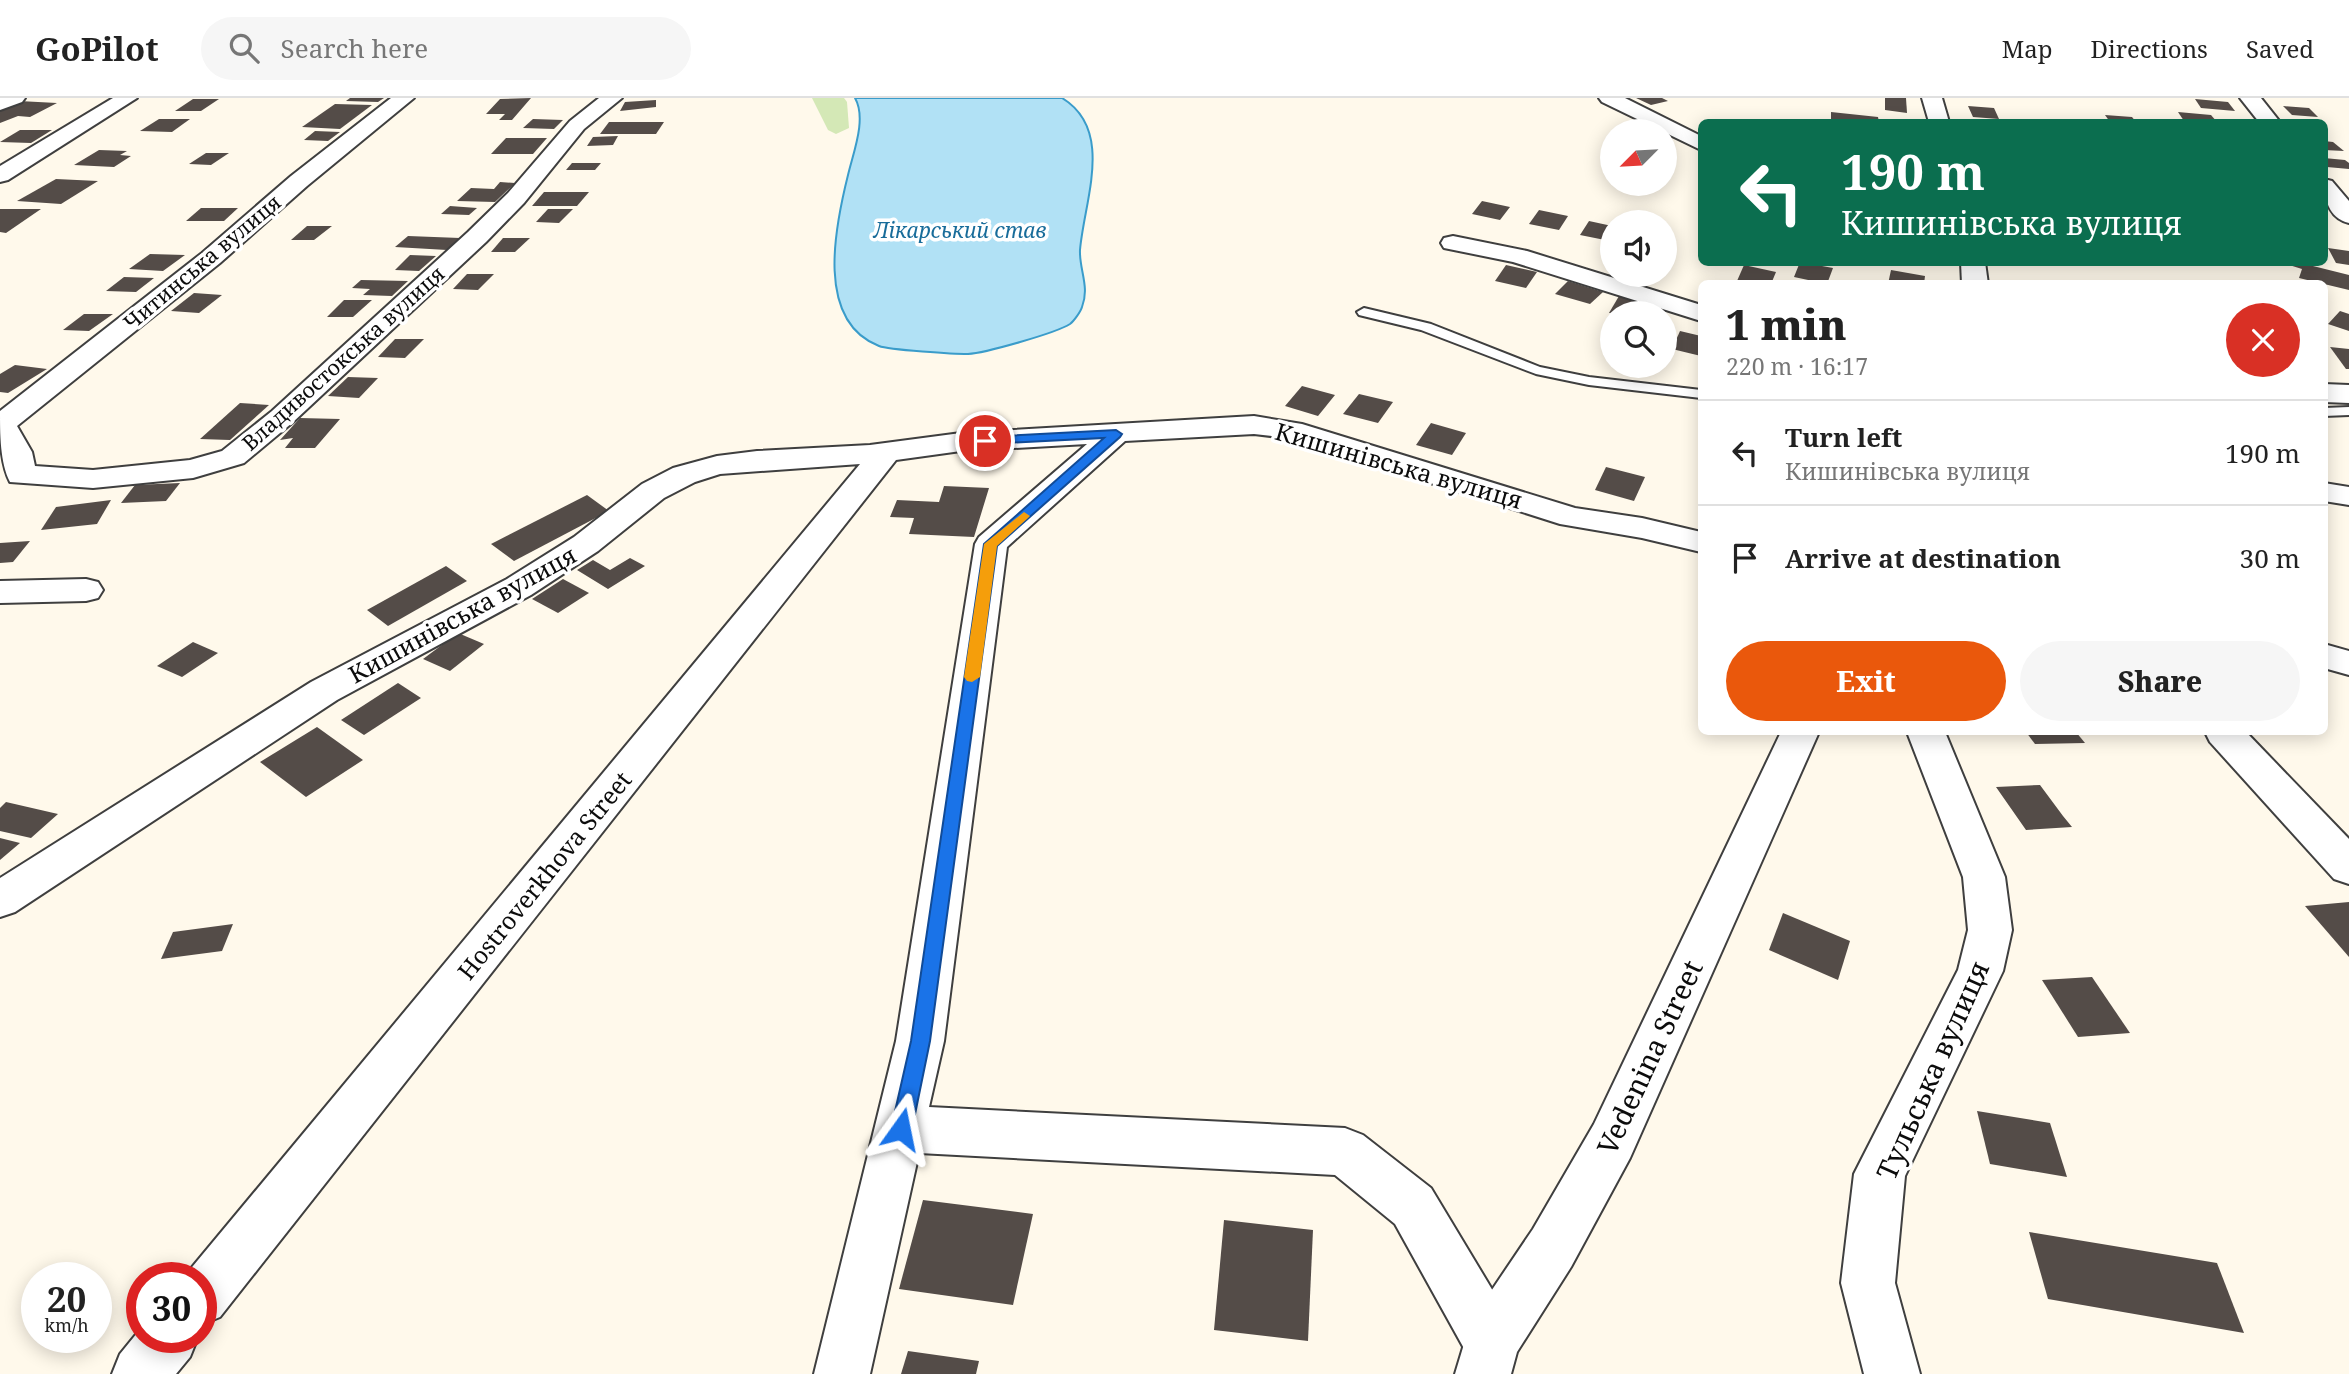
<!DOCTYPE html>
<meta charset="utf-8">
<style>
:root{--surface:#fff;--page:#f6f6f6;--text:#222;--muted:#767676;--line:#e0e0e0;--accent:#ea580c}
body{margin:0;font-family:"Noto Serif",serif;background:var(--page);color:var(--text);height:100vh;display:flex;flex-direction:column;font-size:26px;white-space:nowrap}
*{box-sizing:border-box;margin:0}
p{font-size:23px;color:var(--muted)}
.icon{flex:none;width:38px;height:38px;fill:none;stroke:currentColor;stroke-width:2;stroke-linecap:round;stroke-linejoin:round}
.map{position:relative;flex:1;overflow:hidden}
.sheet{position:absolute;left:1698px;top:182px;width:630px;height:455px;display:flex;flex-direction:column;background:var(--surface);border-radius:10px;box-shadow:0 4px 18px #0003}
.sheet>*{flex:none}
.guide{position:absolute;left:1698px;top:21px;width:630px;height:147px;border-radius:10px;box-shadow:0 4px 18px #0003;background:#0b6e4f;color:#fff;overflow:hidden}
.needle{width:46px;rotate:246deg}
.fabs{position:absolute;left:1600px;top:21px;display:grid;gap:14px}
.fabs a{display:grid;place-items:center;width:77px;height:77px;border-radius:50%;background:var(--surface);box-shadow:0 4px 18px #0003;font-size:35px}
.speed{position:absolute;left:21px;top:1164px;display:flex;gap:14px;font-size:35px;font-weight:700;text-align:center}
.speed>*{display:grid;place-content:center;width:91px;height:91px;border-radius:50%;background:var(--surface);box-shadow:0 4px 18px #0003;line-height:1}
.speed small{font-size:18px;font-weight:400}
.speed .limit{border:10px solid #d22;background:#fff;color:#111}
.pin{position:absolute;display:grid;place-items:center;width:60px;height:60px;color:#fff;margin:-30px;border:4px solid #fff;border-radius:50%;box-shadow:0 2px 7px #0007}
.me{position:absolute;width:77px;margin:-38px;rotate:12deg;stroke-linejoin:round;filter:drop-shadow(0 0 5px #0008)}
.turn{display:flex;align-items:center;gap:24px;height:147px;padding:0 28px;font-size:32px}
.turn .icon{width:91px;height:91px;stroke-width:2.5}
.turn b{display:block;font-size:49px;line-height:60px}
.round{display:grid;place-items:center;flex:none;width:74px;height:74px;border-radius:37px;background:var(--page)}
.overview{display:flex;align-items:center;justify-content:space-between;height:119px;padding:0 28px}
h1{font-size:42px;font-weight:800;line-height:52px}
.action{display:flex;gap:14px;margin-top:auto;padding:14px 28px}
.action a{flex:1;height:80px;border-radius:42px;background:var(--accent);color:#fff;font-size:28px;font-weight:800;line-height:80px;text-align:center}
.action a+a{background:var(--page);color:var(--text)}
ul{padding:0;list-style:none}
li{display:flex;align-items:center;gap:21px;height:105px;padding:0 28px;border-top:2px solid var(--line)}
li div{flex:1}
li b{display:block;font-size:26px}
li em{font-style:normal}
header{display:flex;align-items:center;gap:42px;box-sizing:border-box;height:98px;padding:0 35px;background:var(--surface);border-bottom:2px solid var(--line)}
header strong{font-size:33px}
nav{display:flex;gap:38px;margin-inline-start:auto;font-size:24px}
.search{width:490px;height:63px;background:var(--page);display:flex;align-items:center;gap:18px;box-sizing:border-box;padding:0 24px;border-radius:38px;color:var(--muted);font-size:26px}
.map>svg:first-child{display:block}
.green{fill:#d4e8b6}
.water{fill:#b1e1f5;stroke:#3a9cca;stroke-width:2}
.building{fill:#544c48}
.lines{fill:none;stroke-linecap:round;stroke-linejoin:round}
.service-casing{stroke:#3f3f3f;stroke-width:4}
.minor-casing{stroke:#3f3f3f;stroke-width:4}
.tertiary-casing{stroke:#3f3f3f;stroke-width:4}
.service{fill:#fff;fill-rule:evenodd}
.minor{fill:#fff;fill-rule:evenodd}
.tertiary{fill:#fff;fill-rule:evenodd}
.route{fill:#1a73e8;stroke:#114b97;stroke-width:2}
.slow{fill:#f59e0b}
.labels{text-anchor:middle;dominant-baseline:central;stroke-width:7;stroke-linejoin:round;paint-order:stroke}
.far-water-label{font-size:21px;font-style:italic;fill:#186c9a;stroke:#fff}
.far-street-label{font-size:21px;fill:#0c0c0c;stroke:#fff}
.street-label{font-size:24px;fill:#0c0c0c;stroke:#fff}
.near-street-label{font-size:28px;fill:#0c0c0c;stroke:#fff}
</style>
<header>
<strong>GoPilot</strong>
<div class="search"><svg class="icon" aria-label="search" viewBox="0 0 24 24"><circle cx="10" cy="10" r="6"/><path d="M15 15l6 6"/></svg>Search here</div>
<nav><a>Map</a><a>Directions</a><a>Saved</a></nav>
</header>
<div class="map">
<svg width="2349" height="1276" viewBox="0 0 2349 1276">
<rect width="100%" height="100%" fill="#fff9eb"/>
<!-- green -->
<path class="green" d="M812,0h32l3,4 2,26 -13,6 -8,-4z"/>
<!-- water -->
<path class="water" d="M855,0h207c53,32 22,103 18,152 -1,19 10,37 2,57 -1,4 -8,14 -12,17 -14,9 -85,29 -102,30 -13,0 -79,-4 -89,-8 -64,-25 -44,-119 -31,-171 5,-22 19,-56 7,-77z"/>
<!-- building -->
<g class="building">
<path d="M350,0h34l-6,4 -32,-1z"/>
<path d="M531,0l-19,22h-13l6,-6h-19l14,-15z"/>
<path d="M1636,0h26l6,3 -17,4z"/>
<path d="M1885,0h21l1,15 -22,-3z"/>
<path d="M193,1h26l-18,12h-26z"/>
<path d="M2195,1l33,3 7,9 -34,-3z"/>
<path d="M656,2v7l-36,4 5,-9z"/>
<path d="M19,3l38,2 -27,14 -12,-1 -18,7v-13z"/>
<path d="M335,6l37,1 -32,24 -38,-2z"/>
<path d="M1968,8l26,2 5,11 -26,-2z"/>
<path d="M2283,8l26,2 9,9 -26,-2z"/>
<path d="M1831,14l47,5 1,5 -48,-2z"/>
<path d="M2178,14l33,3 6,7 -33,-1z"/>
<path d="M2105,17l27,2 4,5h-26z"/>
<path d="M159,21h31l-18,13 -32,-1z"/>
<path d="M533,21l30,1 -9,9 -31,-1z"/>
<path d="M609,24h55l-8,12h-56z"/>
<path d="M20,32h32l-21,13 -31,-1z"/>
<path d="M315,33l25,1 -12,9 -24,-1z"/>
<path d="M618,38l-5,9 -26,1 6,-9z"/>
<path d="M506,40h41l-14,16h-42z"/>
<path d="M2324,43l9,1 11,9 -20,-1z"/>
<path d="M99,52l28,1 -7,4 11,1 -17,11 -40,-2z"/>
<path d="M206,55h23l-18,12 -22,-1z"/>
<path d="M2324,60l21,2 4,3v6l-22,-2z"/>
<path d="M572,65h29l-6,7h-29z"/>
<path d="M56,81l42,2 -37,23 -44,-3z"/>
<path d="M500,84l15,1 -20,19 -38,-1 14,-13 23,1z"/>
<path d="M544,94h45l-12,14h-45z"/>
<path d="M1482,103l28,6 -10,13 -28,-6z"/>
<path d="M450,108l27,2 -8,7 -28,-1z"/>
<path d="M201,110h37l-14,13h-38z"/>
<path d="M0,111h41l-35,24 -6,-1z"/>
<path d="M548,111h25l-14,14 -23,-1z"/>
<path d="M1539,112l29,6 -9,14 -30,-6z"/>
<path d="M1589,123l23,5 -2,15 -30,-6z"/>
<path d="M307,128h25l-18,14h-23z"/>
<path d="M408,138l52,2 -13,12 -52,-3z"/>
<path d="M503,140h27l-15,14h-24z"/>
<path d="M2328,150l21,3v14l-13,-2z"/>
<path d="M150,156l35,1 -22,16 -34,-2z"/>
<path d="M410,157l26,1 -17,15 -24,-1z"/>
<path d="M1800,164l33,6 -6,16 -33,-7z"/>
<path d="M2280,164h17l52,13v15l-50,-12 3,-9z"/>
<path d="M1506,167l31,7 -11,16 -31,-7z"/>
<path d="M1744,167l32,7 -5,12 -34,-3z"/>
<path d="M1891,172l34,6 -1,8h-36z"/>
<path d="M467,176h27l-16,16 -25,-1z"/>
<path d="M124,179l30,1 -18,14 -30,-1z"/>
<path d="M361,182l47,1 -16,15 -29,-1 7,-6 -18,-1z"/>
<path d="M1568,183l35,11 -13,12 -35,-10z"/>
<path d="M194,195l28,2 -23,18 -28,-2z"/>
<path d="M1619,198l32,7 -5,10h-37z"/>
<path d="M344,202h28l-19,17h-26z"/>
<path d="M2340,213l9,3v17l-21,-7z"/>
<path d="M84,216h29l-24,17 -26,-1z"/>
<path d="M1680,233l21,5v20l-29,-7z"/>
<path d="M395,241h29l-19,19 -27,-1z"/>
<path d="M2330,249l19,2v20h-3z"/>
<path d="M15,267l32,4 -39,24 -8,-1v-18z"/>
<path d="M348,279l30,1 -19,20 -31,-2z"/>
<path d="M1302,288l33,9 -17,21 -33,-10z"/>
<path d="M1359,296l34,8 -15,21 -35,-9z"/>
<path d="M240,305l29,2 -39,35 -30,-1z"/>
<path d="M300,320l40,1 -25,29h-30l8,-10 -13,2z"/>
<path d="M1431,325l35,10 -14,22 -36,-10z"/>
<path d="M1606,369l39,10 -11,24 -39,-11z"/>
<path d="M180,385l-14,18 -45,2 14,-18z"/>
<path d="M944,388l45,2 -15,49 -65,-3 5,-16 -24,-1 7,-17 42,2z"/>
<path d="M587,397l22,16 -95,50 -23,-17z"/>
<path d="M111,402l-14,24 -56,6 15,-23z"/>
<path d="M30,443l-17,21 -13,1v-20z"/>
<path d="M630,460l15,8 -37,23 -31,-19 16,-10 17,10z"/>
<path d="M446,468l21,15 -79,45 -21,-16z"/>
<path d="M563,481l26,14 -31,20 -26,-14z"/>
<path d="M458,535l26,11 -34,27 -27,-12z"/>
<path d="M193,544l25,11 -36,24 -25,-11z"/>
<path d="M398,585l23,15 -57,37 -23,-15z"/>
<path d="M317,629l46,33 -57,37 -46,-35z"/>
<path d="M2026,634h50l9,11 -50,1z"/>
<path d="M2040,687l23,31 9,11 -46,3 -30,-43z"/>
<path d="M6,704l52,12 -27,24 -31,-7v-23z"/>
<path d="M0,740l20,5 -20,17z"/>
<path d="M2349,804v55l-44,-51z"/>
<path d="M1783,815l67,28 -12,39 -69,-30z"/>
<path d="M233,826l-11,27 -61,8 12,-27z"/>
<path d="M2092,879l38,56 -52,4 -36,-57z"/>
<path d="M1977,1013l73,12 17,54 -77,-13z"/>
<path d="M923,1102l110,14 -20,91 -114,-16z"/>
<path d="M1224,1122l89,10 -5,111 -94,-11z"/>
<path d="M2029,1134l188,31 27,70 -196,-34z"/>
<path d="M908,1253l71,10 -3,13h-75z"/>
</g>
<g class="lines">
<defs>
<g id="service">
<path d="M1364,210l67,16 109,43 49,10 112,13v8l-112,-13 -53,-11 -115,-44 -62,-15 -2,-3z"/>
<path d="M2349,309v8l-25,1v-8z"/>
</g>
<g id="minor">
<path d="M0,0h25l-3,4 -22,8z"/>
<path d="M113,0h24l-129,82 -8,2v-16z"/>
<path d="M391,0h23l-107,88 -87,77 -203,163 15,26 3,14 58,4 97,-10 32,-9 50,-40 196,-179 40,-39 62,-72 29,-23h23l-38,31 -60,74 -38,39 -194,181 -48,40 -51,15 -100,10 -83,-6c-10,-19 -10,-49 -10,-71l202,-158 89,-77z"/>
<path d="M1599,0h26l76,38v14l-99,-48z"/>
<path d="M2240,0h21l19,24h-21z"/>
<path d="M2324,81l8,2 17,20v22c-21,-5 -25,-25 -25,-44z"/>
<path d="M1453,138l74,15 174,54v16l-188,-59 -69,-14 -3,-5 3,-5z"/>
<path d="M2324,286l25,1v18l-25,-1z"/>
<path d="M1254,318l48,8 273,84 67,10 59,14v20l-59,-14 -82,-14 -272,-86 -34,-4 -129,7 -118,106 -63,494 -15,66 416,21 18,7 68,53 80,133 8,20 -8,20 -20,8 -20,-8 -76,-137 -60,-49 -416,-22 -49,221h-56l82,-333 79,-497 4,-7 108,-93 -126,7 -65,9 -676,857 -19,8v-47h-18l677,-814 -140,10 -25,8 -31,16 -66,53 -67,44 -194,105 -322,212 -15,5v-39l311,-196 196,-103 67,-42 68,-53 31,-16 44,-12 40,-5 113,-6 91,-12z"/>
<path d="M2324,385l25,4v18l-25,-4z"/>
<path d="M86,481l12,3 5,8 -5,8 -12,3 -86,2v-22z"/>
<path d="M2324,546l25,7v24l-25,-7z"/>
<path d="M1907,634h38l60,145 7,53 -9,41 -98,205 -10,107 25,91h-56l-23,-91 13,-109 104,-204 10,-40 -5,-53z"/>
<path d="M2205,634h41l103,107v45l-15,-5 -124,-137z"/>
<path d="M142,1229v10h56l-8,20 -14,17h-64l8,-20z"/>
</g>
<g id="tertiary">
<path d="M1922,0h20l7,24h-20z"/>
<path d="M1961,164h24l3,22h-26z"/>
<path d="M1781,634h38l-189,426 -59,109 -54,85 -6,22h-56l16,-53 62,-92 61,-105z"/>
</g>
</defs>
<!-- service casing -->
<use href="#service" class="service-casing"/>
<!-- minor casing -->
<use href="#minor" class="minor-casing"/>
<!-- tertiary casing -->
<use href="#tertiary" class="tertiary-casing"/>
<!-- service -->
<use href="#service" class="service"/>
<!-- minor -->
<use href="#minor" class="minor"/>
<!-- tertiary -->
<use href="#tertiary" class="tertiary"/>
</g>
<!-- route -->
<path class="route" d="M1116,332l6,4 -2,3 -123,109 -67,495 -18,88 -3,7 -8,2 -7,-2 -3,-7 20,-88 73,-497 120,-106 -119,6 -6,-3 6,-4z"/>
<!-- slow -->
<path class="slow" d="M1024,414l6,4 -2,2 -31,28 -17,131 -8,5 -5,-1 -3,-4 20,-133z"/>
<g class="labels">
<!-- far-water labels -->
<g class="far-water-label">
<text x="960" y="132">Лікарський став</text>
</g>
<!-- far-street labels -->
<g class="far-street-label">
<text transform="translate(202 164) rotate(-40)">Читинська вулиця</text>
<text transform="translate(343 260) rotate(-42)">Владивостокська вулиця</text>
</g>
<!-- street labels -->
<g class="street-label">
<text transform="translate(1399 367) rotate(16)">Кишинівська вулиця</text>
<text transform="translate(462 516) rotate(-29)">Кишинівська вулиця</text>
<text transform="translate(544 777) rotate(-51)">Hostroverkhova Street</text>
</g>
<!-- near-street labels -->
<g class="near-street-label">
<text transform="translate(1649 959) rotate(-65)">Vedenina Street</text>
<text transform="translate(1932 972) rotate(-66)">Тульська вулиця</text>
</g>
</g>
</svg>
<div class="fabs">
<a><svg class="needle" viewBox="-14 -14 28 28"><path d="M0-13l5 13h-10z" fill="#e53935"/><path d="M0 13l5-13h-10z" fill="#767676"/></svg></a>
<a><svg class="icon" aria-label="sound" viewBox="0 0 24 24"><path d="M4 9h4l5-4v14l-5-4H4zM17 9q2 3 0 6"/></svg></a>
<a><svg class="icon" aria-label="search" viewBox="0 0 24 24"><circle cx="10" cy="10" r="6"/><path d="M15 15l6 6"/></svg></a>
</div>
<div class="speed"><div>20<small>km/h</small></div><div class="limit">30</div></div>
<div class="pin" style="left:985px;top:343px;background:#d93025"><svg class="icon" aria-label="arrive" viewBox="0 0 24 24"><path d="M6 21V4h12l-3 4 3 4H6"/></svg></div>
<svg class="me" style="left:901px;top:1031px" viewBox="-20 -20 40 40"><path d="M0-17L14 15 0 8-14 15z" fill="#1a73e8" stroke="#fff" stroke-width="4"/></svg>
<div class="guide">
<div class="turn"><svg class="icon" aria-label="left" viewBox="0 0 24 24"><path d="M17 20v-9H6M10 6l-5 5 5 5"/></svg><div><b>190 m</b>Кишинівська вулиця</div></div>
</div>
<section class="sheet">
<div class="overview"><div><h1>1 min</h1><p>220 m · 16:17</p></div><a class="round" style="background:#d93025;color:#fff"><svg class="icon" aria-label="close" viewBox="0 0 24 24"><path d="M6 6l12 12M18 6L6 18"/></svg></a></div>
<ul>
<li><svg class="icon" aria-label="left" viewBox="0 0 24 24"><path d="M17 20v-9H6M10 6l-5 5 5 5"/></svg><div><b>Turn left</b><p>Кишинівська вулиця</p></div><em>190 m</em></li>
<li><svg class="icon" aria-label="arrive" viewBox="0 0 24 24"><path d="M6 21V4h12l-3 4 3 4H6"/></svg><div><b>Arrive at destination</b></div><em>30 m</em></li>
</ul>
<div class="action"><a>Exit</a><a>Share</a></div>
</section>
</div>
